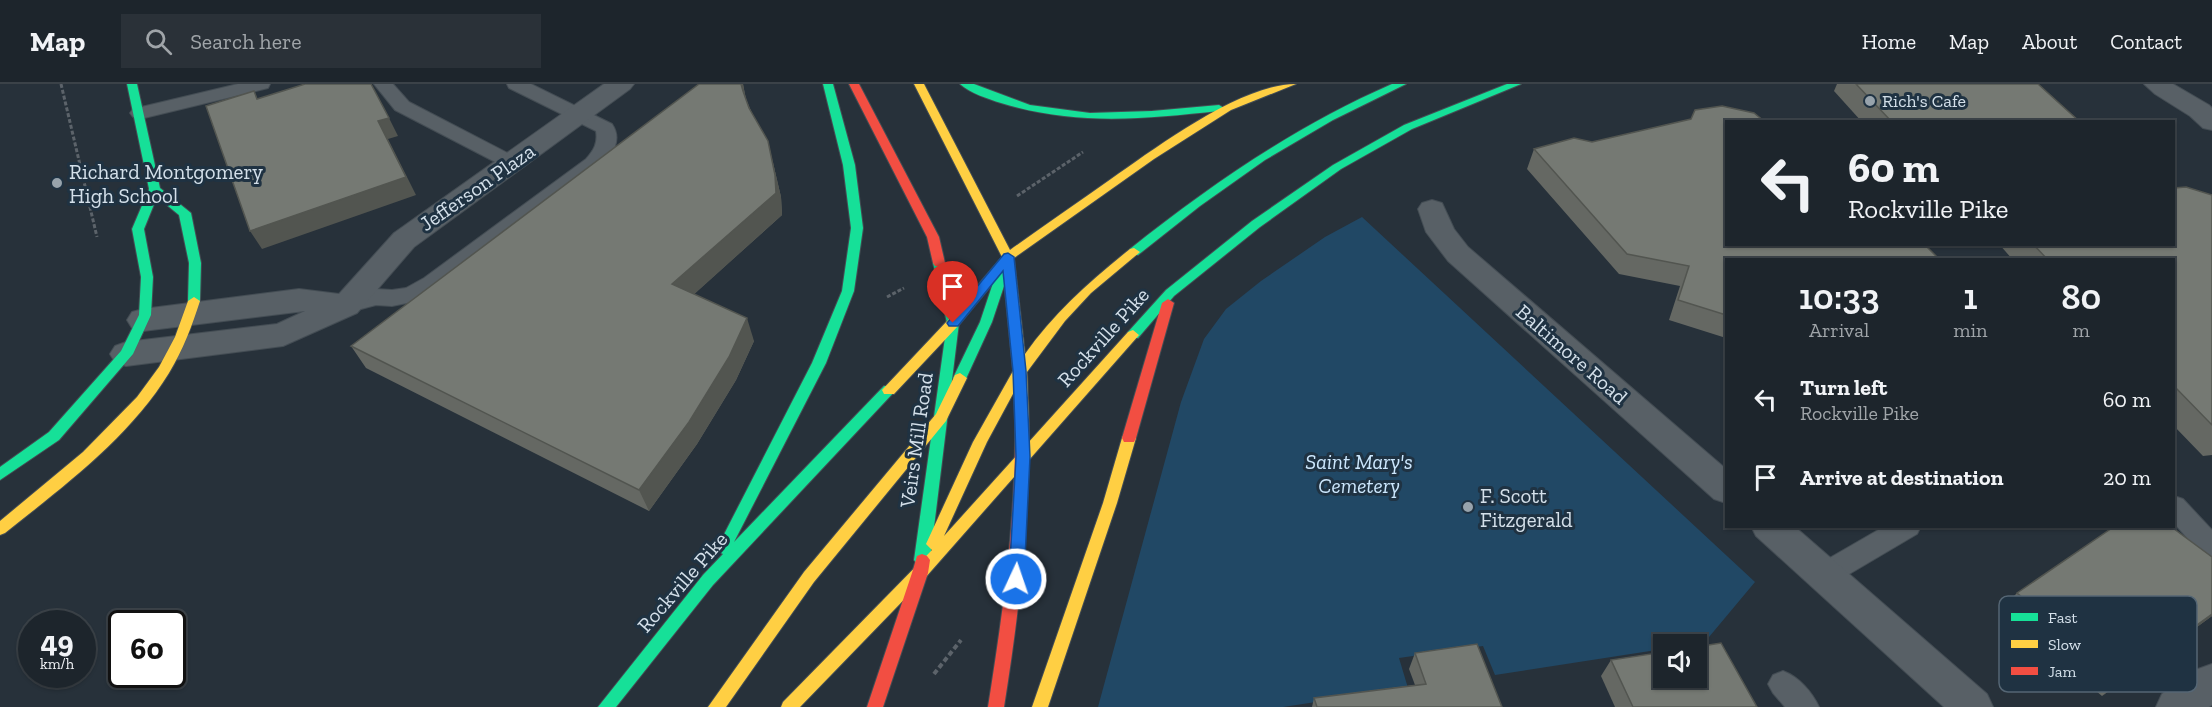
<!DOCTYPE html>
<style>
:root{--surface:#1d252c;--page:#2a3138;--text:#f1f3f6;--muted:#a0a5a9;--line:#3b4248}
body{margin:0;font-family:"Zilla Slab",serif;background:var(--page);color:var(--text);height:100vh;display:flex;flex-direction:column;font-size:22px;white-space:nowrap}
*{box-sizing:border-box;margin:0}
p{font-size:20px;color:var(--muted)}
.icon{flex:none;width:33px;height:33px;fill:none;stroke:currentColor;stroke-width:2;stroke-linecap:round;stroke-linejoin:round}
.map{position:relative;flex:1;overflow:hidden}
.side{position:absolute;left:1725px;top:174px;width:450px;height:270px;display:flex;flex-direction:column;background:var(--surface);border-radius:0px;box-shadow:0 2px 4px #0004,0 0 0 2px var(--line)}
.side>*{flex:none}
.banner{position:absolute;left:1725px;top:36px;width:450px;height:126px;border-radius:0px;box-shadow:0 2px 4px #0004,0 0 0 2px var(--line);background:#1d252c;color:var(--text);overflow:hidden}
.fabs{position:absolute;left:1653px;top:550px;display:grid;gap:12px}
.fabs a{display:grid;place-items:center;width:54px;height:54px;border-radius:0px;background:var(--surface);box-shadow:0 2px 4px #0004,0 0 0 2px var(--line);font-size:30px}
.speed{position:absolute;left:18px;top:526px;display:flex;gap:12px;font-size:30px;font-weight:700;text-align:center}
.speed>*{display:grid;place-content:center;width:78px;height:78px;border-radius:50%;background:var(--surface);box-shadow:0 2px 4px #0004,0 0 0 2px var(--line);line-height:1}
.speed small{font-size:15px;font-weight:400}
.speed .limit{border:3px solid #111;border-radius:9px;background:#fff;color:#111}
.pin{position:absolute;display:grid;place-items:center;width:51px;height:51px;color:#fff;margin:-62px -26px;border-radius:50% 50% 50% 0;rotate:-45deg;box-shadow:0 0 6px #0007}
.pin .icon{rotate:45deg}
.me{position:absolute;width:66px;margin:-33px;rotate:3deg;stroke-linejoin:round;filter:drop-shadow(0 0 4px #0008)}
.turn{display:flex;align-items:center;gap:21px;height:126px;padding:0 24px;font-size:27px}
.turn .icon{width:78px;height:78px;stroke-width:2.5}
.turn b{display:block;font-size:42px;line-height:51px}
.eta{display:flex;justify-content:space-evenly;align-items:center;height:102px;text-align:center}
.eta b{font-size:36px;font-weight:600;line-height:42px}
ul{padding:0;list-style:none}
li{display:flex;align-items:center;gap:18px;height:78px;padding:0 24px}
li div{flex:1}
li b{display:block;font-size:22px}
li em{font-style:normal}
header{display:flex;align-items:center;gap:36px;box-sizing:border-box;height:84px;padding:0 30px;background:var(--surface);border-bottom:2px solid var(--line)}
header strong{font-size:28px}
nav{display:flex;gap:33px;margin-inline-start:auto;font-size:21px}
.search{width:420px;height:54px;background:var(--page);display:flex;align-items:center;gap:15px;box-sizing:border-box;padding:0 21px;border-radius:0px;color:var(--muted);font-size:22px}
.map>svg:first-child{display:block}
.green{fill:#214865}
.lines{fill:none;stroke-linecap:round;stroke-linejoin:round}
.lane-casing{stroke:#444d54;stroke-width:2}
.street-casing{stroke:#444d54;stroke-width:2}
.fast-casing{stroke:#444d54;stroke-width:2}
.slow-casing{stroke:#444d54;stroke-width:2}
.jam-casing{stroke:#444d54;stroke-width:2}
.path-far1{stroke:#5c636a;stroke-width:3;stroke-dasharray:4 2;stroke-linecap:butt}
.path{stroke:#5c636a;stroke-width:4;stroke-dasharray:5 3;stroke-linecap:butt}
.lane{fill:#586066;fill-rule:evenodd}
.street{fill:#586066;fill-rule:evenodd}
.fast{fill:#16e098;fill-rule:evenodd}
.slow{fill:#ffcf43;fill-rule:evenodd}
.jam{fill:#f24e42;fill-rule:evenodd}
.wall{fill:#656863}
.shaded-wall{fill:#525550}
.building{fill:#757973;stroke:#525550;stroke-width:1.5}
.route{fill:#1a73e8;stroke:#114b97;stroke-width:1.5}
.poi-dot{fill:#97a3ac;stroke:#1f3242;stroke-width:2}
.labels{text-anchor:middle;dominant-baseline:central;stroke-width:6;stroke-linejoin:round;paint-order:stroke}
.far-poi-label{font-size:18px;fill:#d4e0ea;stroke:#1f3242;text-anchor:start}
.poi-label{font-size:21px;fill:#d4e0ea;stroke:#1f3242;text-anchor:start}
.street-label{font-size:21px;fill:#d4e0ea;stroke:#1f3242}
.park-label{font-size:21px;font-style:italic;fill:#cce7fd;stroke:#1f3242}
.key{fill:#1f3242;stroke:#556674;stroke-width:1.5}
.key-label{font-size:16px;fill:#d4e0ea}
</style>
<header>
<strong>Map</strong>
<div class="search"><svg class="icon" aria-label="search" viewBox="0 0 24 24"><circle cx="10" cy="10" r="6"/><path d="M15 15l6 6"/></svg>Search here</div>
<nav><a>Home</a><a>Map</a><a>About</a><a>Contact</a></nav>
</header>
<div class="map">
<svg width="2212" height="623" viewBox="0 0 2212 623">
<rect width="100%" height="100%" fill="#27313a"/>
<!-- green -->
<path class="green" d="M1362,133l393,365 -51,61 -40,2 -1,4 -168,26 -12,-29 -84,12 9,30 -125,19h-185l83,-305 23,-63 22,-30 35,-28 64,-44z"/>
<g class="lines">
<defs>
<g id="lane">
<path d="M238,0h32l-2,4 -128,31 -7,-2 -3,-4 3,-4z"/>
<path d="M374,0h19l16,18 110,57 3,4 -3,4 -7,2 -7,-2 -110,-57z"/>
<path d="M507,0h24l81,40c11,16 0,31 -12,43l-160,121 -28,14 -20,4 -16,-1 -30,8 -8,-2 -3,-6 3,-6 38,-10 16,1 14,-2 18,-10 162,-119c8,-9 12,-16 10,-28l-87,-43z"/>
<path d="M2174,412l9,3 29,31v29l-9,-3 -29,-33z"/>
<path d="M1885,442h36l-4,8 -83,49 -10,3 -10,-3 -4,-8 4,-8z"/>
<path d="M1783,587c16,6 29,21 36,36h-34l-12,-14 -5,-9 5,-9z"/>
</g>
<g id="street">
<path d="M604,0h30l-4,5 -216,158 -57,66 -74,33 -157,20 -11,-4 -5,-8 5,-8 11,-4 151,-18 28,-13 -162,20 -11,-3 -5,-8 5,-8 11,-3 156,-20 40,5 55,-61z"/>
<path d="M2144,0h29l36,21 3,3v22l-9,-2 -13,-12 -35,-22z"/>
<path d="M1432,116l10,3 12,26 14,18 258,222v34l-12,-4 -266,-238 -22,-29 -8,-23 4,-6z"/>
<path d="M1751,442h43l193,168 6,13h-49l-188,-171z"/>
<path d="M2212,580v41l-3,2h-53l6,-13 36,-25z"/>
</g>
<g id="fast">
<path d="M127,0h10l23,104 31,25 10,50 -1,38 -6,4 -6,-4 1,-38 -10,-48 -22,-18 -13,32 9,48 -2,38 -18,39 -74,86 -59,40v-13l49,-35 72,-81 18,-36 2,-38 -9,-48 17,-40z"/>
<path d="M823,0h10l22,81 8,63 -9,63 -28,72 -92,179 150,-156h10l2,4 -183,195 -97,122h-18l105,-132 20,-21 -4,-2 -2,-4 95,-185 30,-72 9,-63 -8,-63z"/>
<path d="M960,0h14l56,21 60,8 62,-2 67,-6 5,3 -5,3c-76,8 -143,15 -218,-8 -13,-4 -31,-10 -41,-19z"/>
<path d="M1392,0h14l-73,36 -68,40 -65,46 -62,49h-8l-2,-3 2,-3c82,-65 166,-123 262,-165z"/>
<path d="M1507,0h14l-109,45 -71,40 -81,58 -86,69 -36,42h-10l-1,-3 1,-3 38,-42 86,-69 81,-56 71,-40z"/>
<path d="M939,175l6,4 14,60 -29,237 -3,4 -5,2 -5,-2 -3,-4 33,-237 -14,-60z"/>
<path d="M1002,186l6,4 -16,48 -27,59h-10l-2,-3 27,-56 16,-48z"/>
</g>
<g id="slow">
<path d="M914,0h10l86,166c34,-24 68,-48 101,-71 46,-32 130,-95 185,-95l-65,26 -77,49 -140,99 11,96c29,-41 65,-73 105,-105l4,-1 6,4 -49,41 -26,28 -38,51 2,52 -2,4h-10l-2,-4 -1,-32 -27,50 -43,94 184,-204 5,-2 6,5 -214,243 -125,129h-19l2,-5 149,-152 -6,-6 47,-102 40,-71 -10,-100 -45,55 -64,68h-10l-2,-4 66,-70 54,-63z"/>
<path d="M194,213l6,4c-8,25 -17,49 -31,72 -40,65 -105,113 -164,160l-5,2v-14l83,-69 54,-55 22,-30 16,-30 13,-36z"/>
<path d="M960,289l7,5 -21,43 -132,161 -88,125h-18l96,-135 132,-158 19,-39z"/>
<path d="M1129,349l5,1 2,4 -19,65 -69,204h-16l71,-204 19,-65 2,-4z"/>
</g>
<g id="jam">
<path d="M849,0h10l80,153 6,26 -2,3h-8l-2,-3 -6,-26z"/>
<path d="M1168,215l6,4 -38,135 -2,4h-10l-2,-4 40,-135z"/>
<path d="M1022,335l5,1 2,4c1,95 -10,189 -25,283h-16c15,-94 28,-187 27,-283l2,-4z"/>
<path d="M922,470l5,2 3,4 -2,13 -45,134h-16l45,-134 5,-17z"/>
</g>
</defs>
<!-- lane casing -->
<use href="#lane" class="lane-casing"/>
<!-- street casing -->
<use href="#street" class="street-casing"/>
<!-- fast casing -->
<use href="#fast" class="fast-casing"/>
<!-- slow casing -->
<use href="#slow" class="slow-casing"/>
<!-- jam casing -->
<use href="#jam" class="jam-casing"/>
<!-- path-far1 -->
<g class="path-far1">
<path d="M61,0l36,153"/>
<path d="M1017,112l66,-44"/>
<path d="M887,213l17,-9"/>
</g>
<!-- path -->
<path class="path" d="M934,590l27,-34"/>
<!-- lane -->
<use href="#lane" class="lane"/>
<!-- street -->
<use href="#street" class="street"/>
<!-- fast -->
<use href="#fast" class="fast"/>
<!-- slow -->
<use href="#slow" class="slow"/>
<!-- jam -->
<use href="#jam" class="jam"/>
</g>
<!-- wall -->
<g class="wall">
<path d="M699,0h44l3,15 27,64 8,34 1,18 -88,79 60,47 -18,39 -39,64 -48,67 -283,-143 -15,-22z"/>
<path d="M1837,0h201l42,38h-218l-28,-31z"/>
<path d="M1534,65l192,111v78l-57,-18 11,-34 -61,-12 -92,-105z"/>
<path d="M2212,111v260l-9,1 -29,-30v-166h-161l-14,-16h175z"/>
<path d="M2212,473v59l-110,80 -102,-86 17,-17z"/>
<path d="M1415,569l87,54h-190l2,-9 101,-13 -6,-16z"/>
<path d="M1611,576l146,47h-142l-14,-31z"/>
</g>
<!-- shaded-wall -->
<g class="shaded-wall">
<path d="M741,0h2l5,29z"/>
<path d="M389,34l9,18 -10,3 28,56 -154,54 -12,-18 128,-110z"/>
<path d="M768,57l13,56 1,18 -102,92 -8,-23z"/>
<path d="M747,234l7,23 -18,39 -39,64 -48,67 -10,-21z"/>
<path d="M2212,530v2l-110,80 20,-17z"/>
</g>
<!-- building -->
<g class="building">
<path d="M305,0h66l18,34 -11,3 28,56 -156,54 -44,-125 48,-15 3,8z"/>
<path d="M699,0h42l2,7 6,17 19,33 7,34 1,18 -104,91 75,34 -18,39 -40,65 -50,68 -288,-144z"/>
<path d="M1856,0h182l42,38h-188z"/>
<path d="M1722,22l32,7 11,9h-39v122h198l16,16h-214v55l-48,-15 11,-34 -62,-12 -93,-105 40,-11 18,4 99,-23 4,-9z"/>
<path d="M2186,103l26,8v230l-38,-39v-126h-126l-15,-16h141v-56z"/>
<path d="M2115,442h55l42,31v57l-90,65 -105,-86z"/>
<path d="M1721,559l36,64h-124l-22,-47 53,-8v26h32v-31z"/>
<path d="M1477,560l25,63h-185l-3,-9 112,-14 -11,-31z"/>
</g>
<!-- route -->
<path class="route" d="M1008,169l6,4 12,114 4,86 -6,122 -2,4 -6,2 -5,-2 -2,-4 7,-122 -3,-86 -10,-100 -45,55h-9l-2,-3 57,-69z"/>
<!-- markers -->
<g class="poi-dot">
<circle cx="1870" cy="17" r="6"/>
<circle cx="57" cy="99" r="6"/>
<circle cx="1468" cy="423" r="6"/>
</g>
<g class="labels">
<!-- far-poi labels -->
<g class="far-poi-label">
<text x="1882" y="17">Rich's Cafe</text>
</g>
<!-- poi labels -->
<g class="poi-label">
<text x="69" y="87">Richard Montgomery<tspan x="69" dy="24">High School</tspan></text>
<text x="1480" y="411">F. Scott<tspan x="1480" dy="24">Fitzgerald</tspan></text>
</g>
<!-- street labels -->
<g class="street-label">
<text transform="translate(477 103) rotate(-35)">Jefferson Plaza</text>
<text transform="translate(1103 253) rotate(-48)">Rockville Pike</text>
<text transform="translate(1572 270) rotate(41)">Baltimore Road</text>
<text transform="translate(916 356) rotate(-82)">Veirs Mill Road</text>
<text transform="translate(682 498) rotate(-49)">Rockville Pike</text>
</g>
<!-- park labels -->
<g class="park-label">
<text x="1359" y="377">Saint Mary's<tspan x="1359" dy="24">Cemetery</tspan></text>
</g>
</g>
<!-- legend -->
<rect x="1999" y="512" width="198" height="96" rx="9" class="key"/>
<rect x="2011" y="529" width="27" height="8" fill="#16e098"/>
<rect x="2011" y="556" width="27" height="8" fill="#ffcf43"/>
<rect x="2011" y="583" width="27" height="8" fill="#f24e42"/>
<g class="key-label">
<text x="2048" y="539">Fast</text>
<text x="2048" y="566">Slow</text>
<text x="2048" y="593">Jam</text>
</g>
</svg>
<div class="fabs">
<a><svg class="icon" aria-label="sound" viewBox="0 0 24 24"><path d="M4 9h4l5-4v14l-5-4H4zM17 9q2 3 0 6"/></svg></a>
</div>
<div class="speed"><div>49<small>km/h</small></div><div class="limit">60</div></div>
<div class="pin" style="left:953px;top:239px;background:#d93025"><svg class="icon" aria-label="arrive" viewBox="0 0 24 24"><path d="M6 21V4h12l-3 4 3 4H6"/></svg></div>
<svg class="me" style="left:1016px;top:495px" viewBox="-20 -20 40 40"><circle r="17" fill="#1a73e8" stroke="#fff" stroke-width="3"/><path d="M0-11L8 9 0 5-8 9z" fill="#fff"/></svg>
<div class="banner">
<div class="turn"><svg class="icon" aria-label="left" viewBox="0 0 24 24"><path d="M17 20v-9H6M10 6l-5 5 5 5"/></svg><div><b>60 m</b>Rockville Pike</div></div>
</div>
<section class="side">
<div class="eta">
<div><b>10:33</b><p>Arrival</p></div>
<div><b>1</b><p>min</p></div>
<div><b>80</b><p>m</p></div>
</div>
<ul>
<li><svg class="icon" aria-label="left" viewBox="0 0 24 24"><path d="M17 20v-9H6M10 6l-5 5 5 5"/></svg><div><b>Turn left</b><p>Rockville Pike</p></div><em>60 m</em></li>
<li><svg class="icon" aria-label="arrive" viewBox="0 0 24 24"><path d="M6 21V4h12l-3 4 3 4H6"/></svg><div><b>Arrive at destination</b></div><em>20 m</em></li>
</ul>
</section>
</div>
